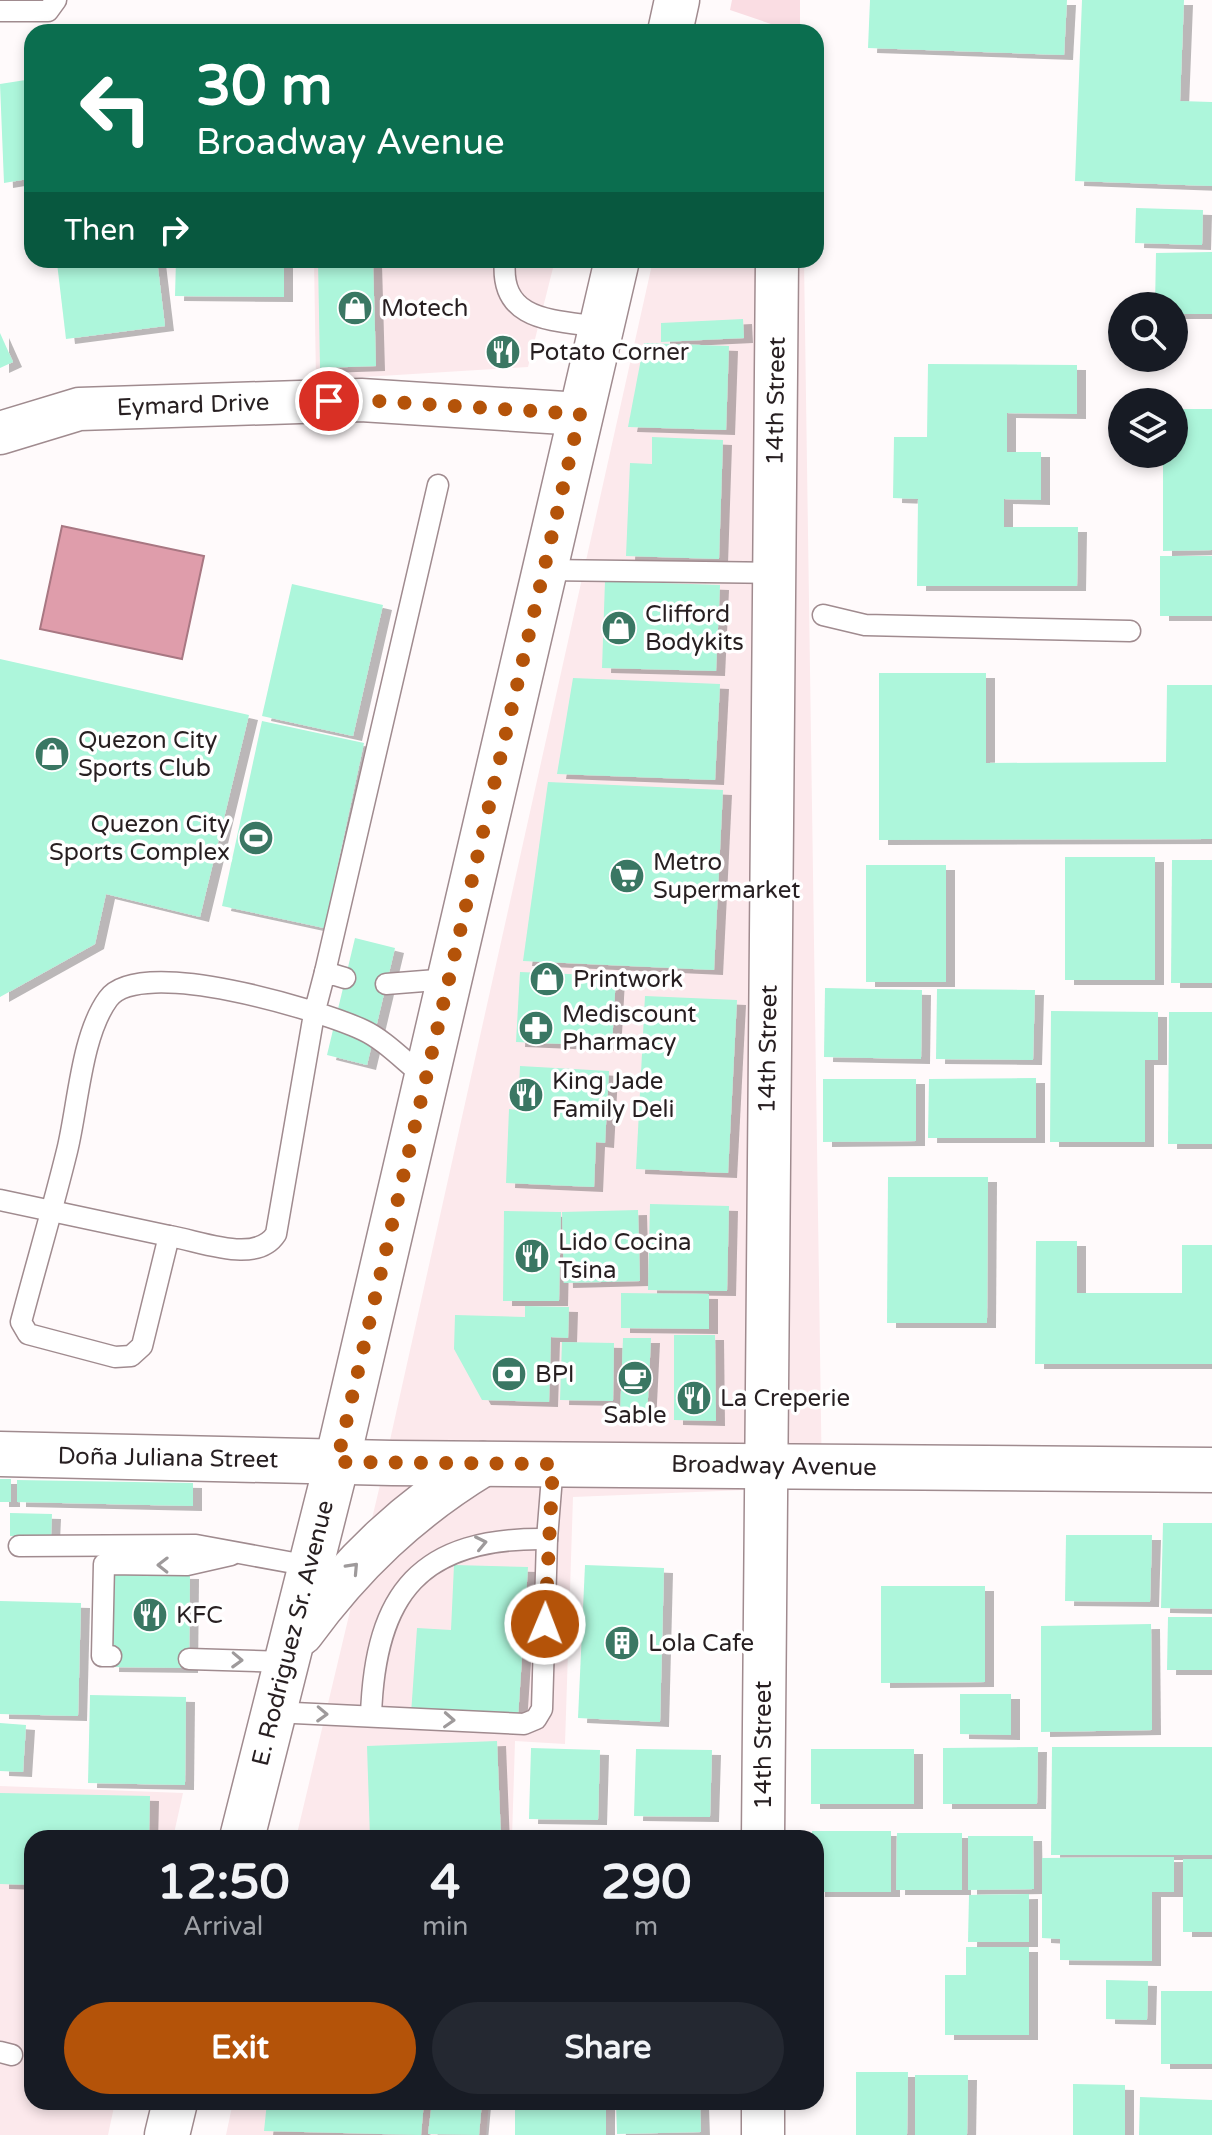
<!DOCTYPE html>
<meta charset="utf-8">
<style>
:root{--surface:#171b24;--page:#242831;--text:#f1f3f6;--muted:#9ea1a6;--accent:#b45309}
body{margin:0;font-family:"Varela Round",sans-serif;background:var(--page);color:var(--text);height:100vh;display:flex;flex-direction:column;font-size:30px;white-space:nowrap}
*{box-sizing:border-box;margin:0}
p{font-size:26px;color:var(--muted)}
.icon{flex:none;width:44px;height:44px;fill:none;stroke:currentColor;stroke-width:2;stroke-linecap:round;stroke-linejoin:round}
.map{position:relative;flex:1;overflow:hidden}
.details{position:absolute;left:24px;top:1830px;width:800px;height:280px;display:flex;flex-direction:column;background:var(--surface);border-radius:24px;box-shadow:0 4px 12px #0003}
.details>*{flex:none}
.hud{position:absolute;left:24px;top:24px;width:800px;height:244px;border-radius:24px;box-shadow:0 4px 12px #0003;background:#0b6e4f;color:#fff;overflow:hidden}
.fabs{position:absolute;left:1108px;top:292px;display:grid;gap:16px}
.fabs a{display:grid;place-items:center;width:80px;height:80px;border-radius:50%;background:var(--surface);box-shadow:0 4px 12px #0003;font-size:40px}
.pin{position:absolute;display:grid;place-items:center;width:68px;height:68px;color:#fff;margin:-34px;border:4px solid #fff;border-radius:50%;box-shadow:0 2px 8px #0007}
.me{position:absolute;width:88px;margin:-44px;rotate:1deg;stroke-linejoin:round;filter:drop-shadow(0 0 6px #0008)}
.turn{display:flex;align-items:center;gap:28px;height:168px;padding:0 40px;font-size:36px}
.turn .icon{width:104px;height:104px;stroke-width:2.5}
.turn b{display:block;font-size:56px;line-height:68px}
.then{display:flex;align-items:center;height:76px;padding:0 40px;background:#0003;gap:16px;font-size:30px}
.eta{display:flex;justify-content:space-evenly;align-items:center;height:136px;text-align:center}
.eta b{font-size:48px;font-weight:700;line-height:56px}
.action{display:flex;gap:16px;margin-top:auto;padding:16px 40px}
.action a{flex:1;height:92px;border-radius:48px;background:var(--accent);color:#fff;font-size:32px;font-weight:700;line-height:92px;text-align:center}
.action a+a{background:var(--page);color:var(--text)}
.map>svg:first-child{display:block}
.built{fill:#fce9ec}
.green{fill:#fadde3}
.water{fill:#df9dab;stroke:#a87782;stroke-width:2}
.building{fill:#adf6db;filter:url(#shadow)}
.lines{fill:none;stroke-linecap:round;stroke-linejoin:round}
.service-casing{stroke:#a08b8f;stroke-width:23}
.minor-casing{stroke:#a08b8f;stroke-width:45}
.tertiary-casing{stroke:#a08b8f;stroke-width:47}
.secondary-casing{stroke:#a08b8f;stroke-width:47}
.service{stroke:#fff;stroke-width:20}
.minor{stroke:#fff;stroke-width:42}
.tertiary{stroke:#fff;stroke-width:44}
.secondary{stroke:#fff;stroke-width:44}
.oneway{stroke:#9e9a9b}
.route{stroke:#b45309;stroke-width:14;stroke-dasharray:0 25.2}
.labels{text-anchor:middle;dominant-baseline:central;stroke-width:7;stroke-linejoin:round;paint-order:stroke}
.poi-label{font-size:24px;fill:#271f21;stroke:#fff;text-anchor:start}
.street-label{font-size:24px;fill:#271f21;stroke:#fff}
</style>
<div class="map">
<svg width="1212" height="2135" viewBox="0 0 1212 2135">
<defs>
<filter id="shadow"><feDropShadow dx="9" dy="5" stdDeviation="0" flood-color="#0004"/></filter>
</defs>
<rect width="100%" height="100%" fill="#fffafb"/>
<!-- built -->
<g class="built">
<path d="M314,260h241l-27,107 -212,13z"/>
<path d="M653,260h151l18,1227 -249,10 -8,247 -50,-3 -3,97h-216l84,-353z"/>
<path d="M0,1786l183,7 -10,45h-141v264h83l-7,33h-108z"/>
<path d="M233,2102h256l-3,33h-260z"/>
</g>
<!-- green -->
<path class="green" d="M732,0h68v32h-19l-4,-6 -47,-16z"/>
<!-- water -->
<path class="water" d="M62,526l142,30 -22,103 -142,-30z"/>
<!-- building -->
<g class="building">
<path d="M870,0h197l-3,55 -196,-7z"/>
<path d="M1082,0h102l-4,101 32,1v84l-137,-5z"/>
<path d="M32,79v112l-3,1 -1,-13 -24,4 -4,-99z"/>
<path d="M1136,208l67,2 -1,35 -67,-2z"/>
<path d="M1212,252v62h-38v-8h-19l1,-53z"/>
<path d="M157,260l8,66 -99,13 -9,-76z"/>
<path d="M176,260h108v37l-109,-1z"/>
<path d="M318,260h55l3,106 -56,2z"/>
<path d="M743,319l1,19 -83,4v-19z"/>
<path d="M0,333l13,29 -13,6z"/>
<path d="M644,343l85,3 -3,84 -98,-3z"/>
<path d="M928,364l149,1v49l-70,-1v39h34v48l-37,-1v28h74l-1,59h-160l1,-87 -25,-1 1,-61h33z"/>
<path d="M1174,409h38v141l-49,1v-97h11z"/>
<path d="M652,437l71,3 -4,119 -93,-3 4,-93 22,1z"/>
<rect x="1160" y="556" width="52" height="60"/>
<path d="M605,581l115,4 -4,86 -114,-3z"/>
<path d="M292,584l91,21 -30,131 -91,-20z"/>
<path d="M0,659l249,56 -49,202 -94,-23 -11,50 -95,53z"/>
<path d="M879,673h107v90l180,-1 1,-77h45v154l-333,1z"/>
<path d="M573,678l147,6 -5,96 -158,-6z"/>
<path d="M262,721l102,22 -40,185 -102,-22z"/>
<path d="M548,782l175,8 -9,180 -191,-9z"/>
<rect x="1065" y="857" width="90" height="123"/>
<path d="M1172,860h40v123h-41z"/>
<rect x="866" y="865" width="80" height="117"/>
<path d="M355,938l40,10 -28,117 -40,-10z"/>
<path d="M520,972l96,4 -4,70 -96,-4z"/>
<path d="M825,988l97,2 -1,69 -97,-2z"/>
<path d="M937,989l98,1 -2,70 -97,-1z"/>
<path d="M645,996l92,4 -9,173 -92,-4z"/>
<path d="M1051,1011l107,1v48h-13v82h-95z"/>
<path d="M1169,1012h43v132h-44z"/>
<path d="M520,1066l89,5 -4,72 -9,-1 -2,45 -88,-4 3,-74 9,1z"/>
<path d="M1036,1078v60h-108l1,-59z"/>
<path d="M823,1079h93v62l-93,1z"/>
<path d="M888,1177h100l-1,146h-100z"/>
<path d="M650,1204l79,2 -2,85 -79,-1z"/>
<path d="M638,1210l2,71 -76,2 -2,-71z"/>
<path d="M504,1211l57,1 -2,89h-56z"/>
<path d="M1036,1241h41v52h105v-48h30v119h-177z"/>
<path d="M621,1293l88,1v35l-88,-1z"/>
<path d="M525,1306l44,1 -1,31 -17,-1 -2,65 -67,-2 -28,-51 1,-34 70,2z"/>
<path d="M674,1335h41l1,86 -42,-1z"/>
<path d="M623,1338h28l-4,80 -27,-1z"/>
<path d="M562,1342l52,1 -1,58 -53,-1z"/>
<rect x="0" y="1479" width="11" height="23"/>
<path d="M17,1480l176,3v23l-176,-4z"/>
<path d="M10,1513l42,1 -1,22h-41z"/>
<path d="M1163,1523h49v86l-51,-1z"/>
<path d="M1066,1535h86l-2,67 -85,-1z"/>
<path d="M454,1565l74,2 -10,151 -107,-4 6,-86 34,2z"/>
<path d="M585,1565l79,3 -4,154 -82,-4z"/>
<path d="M112,1573l78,1 -1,94 -79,-1z"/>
<path d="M881,1586h104v96l-104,1z"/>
<path d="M0,1601l81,2 -3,113 -78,-2z"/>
<path d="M1168,1617h44v53h-45z"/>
<path d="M1151,1624l1,106 -111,2v-106z"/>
<path d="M960,1694h51v41l-51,-1z"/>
<path d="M90,1695l96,2 -1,88 -97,-2z"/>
<path d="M0,1723l26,2 -3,47 -23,-1z"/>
<path d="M497,1741l4,97h-131l-3,-92z"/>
<path d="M1038,1747l-1,57h-94v-56z"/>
<path d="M1052,1747h160v108h-161z"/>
<path d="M531,1748l69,2 -2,70 -69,-1z"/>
<path d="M636,1749l76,1 -2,67 -76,-1z"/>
<rect x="811" y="1749" width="103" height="55"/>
<path d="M0,1793l150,3 -1,42h-117v47l-32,-1z"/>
<path d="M812,1831h79v61h-75v-54h-4z"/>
<path d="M897,1833h65v57h-66z"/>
<path d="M968,1836h65l1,53 -66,1z"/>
<path d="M1174,1857v35h-22v69l-92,-1v-21l-18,-1v-80z"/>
<rect x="1183" y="1859" width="29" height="73"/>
<path d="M1029,1894v48h-61l1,-47z"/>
<path d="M966,1947h63v88h-84v-60h21z"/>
<path d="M1106,1980l42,1 -1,39 -41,-1z"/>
<rect x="1161" y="1991" width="51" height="73"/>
<path d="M856,2072h52l-1,63h-51z"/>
<path d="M915,2075h53l-1,60h-52z"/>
<path d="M1073,2084l52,1v50h-52z"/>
<path d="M1140,2097l72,3v35h-73z"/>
<path d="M267,2102h157l-3,33 -157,-4z"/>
<path d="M432,2102h50l-3,33 -51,-1z"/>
<rect x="515" y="2102" width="91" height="33"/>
<path d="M616,2102h84l1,30 -84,2z"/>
</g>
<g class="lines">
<defs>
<g id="service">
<path d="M0,11h48l8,-11"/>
<path d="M505,260c-6,63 50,60 96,67"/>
<path d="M544,570l230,3"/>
<path d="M823,615l42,10 265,6"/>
<path d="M325,972l113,-487"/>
<path d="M345,978l-20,-6 -11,42 -38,220c-20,31 -75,7 -107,2l-27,110 -11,10 -16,1 -87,-23 -7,-12c15,-57 32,-114 46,-171 11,-44 14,-115 41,-152 31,-44 212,11 255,31 22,10 43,33 63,48"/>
<path d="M386,984l63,-5"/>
<path d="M0,1200l169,36"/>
<path d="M19,1546l177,-1 114,21"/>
<path d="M111,1656h-9l2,-92 83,1 44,-10"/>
<path d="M189,1659l97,3"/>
<path d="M273,1712l251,12 12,-5 6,-10 5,-170 6,-75"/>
<path d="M371,1716c4,-124 50,-179 176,-177"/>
<path d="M0,2052l12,3"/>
</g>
<g id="minor">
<path d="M0,433l79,-24 282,-9 219,14"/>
<path d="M763,1838l14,-1578"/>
<path d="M763,2135v-33"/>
</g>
<path id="tertiary" d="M0,1454l392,9 820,7"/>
<g id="secondary">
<path d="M670,32l7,-32"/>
<path d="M301,1633c51,-70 108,-124 182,-169"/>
<path d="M242,1838l95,-376 280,-1202"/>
<path d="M167,2135l8,-33"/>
</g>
</defs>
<!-- service casing -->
<use href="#service" class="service-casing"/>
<!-- minor casing -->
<use href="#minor" class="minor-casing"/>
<!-- tertiary casing -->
<use href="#tertiary" class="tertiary-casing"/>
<!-- secondary casing -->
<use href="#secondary" class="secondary-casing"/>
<!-- service -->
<use href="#service" class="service"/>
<!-- minor -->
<use href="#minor" class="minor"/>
<!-- tertiary -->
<use href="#tertiary" class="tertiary"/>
<!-- secondary -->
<use href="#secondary" class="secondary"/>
</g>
<!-- one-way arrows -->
<defs><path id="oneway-chevron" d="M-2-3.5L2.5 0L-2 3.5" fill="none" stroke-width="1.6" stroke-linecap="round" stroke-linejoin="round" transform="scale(2)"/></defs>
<g class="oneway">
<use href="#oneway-chevron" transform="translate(481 1543) rotate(-12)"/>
<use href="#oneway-chevron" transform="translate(163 1565) rotate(-179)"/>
<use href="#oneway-chevron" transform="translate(353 1568) rotate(-47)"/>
<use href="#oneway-chevron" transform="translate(237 1660) rotate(2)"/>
<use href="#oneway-chevron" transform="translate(322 1714) rotate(2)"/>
<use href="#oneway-chevron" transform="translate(449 1720) rotate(3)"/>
</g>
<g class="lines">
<!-- route -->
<path class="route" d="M329,401l32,-1 219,14 -243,1048 216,2 -8,160"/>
</g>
<!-- icons -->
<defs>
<symbol id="shop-disc" viewBox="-11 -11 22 22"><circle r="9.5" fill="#3a7763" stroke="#fff"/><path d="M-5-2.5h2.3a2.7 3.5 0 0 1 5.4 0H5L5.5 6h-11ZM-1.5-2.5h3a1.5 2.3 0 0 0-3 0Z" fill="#fff"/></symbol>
<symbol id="restaurant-disc" viewBox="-11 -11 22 22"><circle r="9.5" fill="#3a7763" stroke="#fff"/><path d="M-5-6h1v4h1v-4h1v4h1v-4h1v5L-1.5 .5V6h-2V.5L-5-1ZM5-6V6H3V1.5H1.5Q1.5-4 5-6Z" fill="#fff"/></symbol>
<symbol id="stadium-disc" viewBox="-11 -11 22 22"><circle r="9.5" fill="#3a7763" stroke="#fff"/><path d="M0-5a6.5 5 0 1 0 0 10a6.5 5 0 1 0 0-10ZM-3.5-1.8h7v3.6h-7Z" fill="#fff"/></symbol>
<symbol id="supermarket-disc" viewBox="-11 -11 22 22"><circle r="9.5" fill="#3a7763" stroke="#fff"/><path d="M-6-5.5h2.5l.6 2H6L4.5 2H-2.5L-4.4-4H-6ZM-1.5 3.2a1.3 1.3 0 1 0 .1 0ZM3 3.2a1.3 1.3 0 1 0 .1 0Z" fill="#fff"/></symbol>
<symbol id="pharmacy-disc" viewBox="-11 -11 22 22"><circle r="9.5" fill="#3a7763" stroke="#fff"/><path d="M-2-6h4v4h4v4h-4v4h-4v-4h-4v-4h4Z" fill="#fff"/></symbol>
<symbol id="bank-disc" viewBox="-11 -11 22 22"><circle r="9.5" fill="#3a7763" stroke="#fff"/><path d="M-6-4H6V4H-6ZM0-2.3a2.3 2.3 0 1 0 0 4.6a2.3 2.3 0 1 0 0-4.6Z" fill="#fff"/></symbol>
<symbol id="cafe-disc" viewBox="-11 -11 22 22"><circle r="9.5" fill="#3a7763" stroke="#fff"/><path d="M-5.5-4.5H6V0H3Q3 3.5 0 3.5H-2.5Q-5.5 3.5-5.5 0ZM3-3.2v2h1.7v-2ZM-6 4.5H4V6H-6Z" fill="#fff"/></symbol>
<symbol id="building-disc" viewBox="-11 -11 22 22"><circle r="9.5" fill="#3a7763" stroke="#fff"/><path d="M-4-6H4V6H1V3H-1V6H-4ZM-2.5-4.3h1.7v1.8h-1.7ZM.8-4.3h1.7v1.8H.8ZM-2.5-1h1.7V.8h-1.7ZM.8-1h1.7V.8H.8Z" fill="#fff"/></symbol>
</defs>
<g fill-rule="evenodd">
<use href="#shop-disc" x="335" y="288" width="40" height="40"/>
<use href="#restaurant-disc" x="483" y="332" width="40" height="40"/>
<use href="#shop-disc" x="599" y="608" width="40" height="40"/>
<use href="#shop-disc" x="32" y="734" width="40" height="40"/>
<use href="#stadium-disc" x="236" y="818" width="40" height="40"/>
<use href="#supermarket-disc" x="607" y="856" width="40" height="40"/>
<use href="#shop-disc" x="527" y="959" width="40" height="40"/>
<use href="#pharmacy-disc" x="516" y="1008" width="40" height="40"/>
<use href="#restaurant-disc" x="506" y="1075" width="40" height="40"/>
<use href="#restaurant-disc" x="512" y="1236" width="40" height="40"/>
<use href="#bank-disc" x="489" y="1354" width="40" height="40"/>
<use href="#cafe-disc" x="615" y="1358" width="40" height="40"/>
<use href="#restaurant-disc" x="674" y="1378" width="40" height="40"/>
<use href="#restaurant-disc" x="130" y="1595" width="40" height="40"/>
<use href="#building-disc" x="602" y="1623" width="40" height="40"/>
</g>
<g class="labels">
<!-- poi labels -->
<g class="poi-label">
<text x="381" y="308">Motech</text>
<text x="529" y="352">Potato Corner</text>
<text x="645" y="614">Clifford<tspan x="645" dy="28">Bodykits</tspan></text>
<text x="78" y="740">Quezon City<tspan x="78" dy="28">Sports Club</tspan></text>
<text x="230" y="824" text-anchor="end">Quezon City<tspan x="230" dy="28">Sports Complex</tspan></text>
<text x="653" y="862">Metro<tspan x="653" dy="28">Supermarket</tspan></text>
<text x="573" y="979">Printwork</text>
<text x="562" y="1014">Mediscount<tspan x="562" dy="28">Pharmacy</tspan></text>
<text x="552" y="1081">King Jade<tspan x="552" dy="28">Family Deli</tspan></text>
<text x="558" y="1242">Lido Cocina<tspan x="558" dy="28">Tsina</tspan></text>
<text x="535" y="1374">BPI</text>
<text x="720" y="1398">La Creperie</text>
<text x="635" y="1415" text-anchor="middle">Sable</text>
<text x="176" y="1615">KFC</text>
<text x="648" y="1643">Lola Cafe</text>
</g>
<!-- street labels -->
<g class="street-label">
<text transform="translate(776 401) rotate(-89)">14th Street</text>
<text transform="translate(193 405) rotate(-2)">Eymard Drive</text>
<text transform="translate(768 1049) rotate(-89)">14th Street</text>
<text transform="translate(168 1458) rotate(1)">Doña Juliana Street</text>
<text transform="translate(774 1466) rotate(1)">Broadway Avenue</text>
<text transform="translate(293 1633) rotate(-76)">E. Rodriguez Sr. Avenue</text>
<text transform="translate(763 1745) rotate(-90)">14th Street</text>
</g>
</g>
</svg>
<div class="fabs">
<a><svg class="icon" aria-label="search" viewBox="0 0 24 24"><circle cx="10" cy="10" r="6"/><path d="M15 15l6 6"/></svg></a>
<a><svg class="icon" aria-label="layers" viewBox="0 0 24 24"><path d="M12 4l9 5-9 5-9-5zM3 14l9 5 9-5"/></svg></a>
</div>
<div class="pin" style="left:329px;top:401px;background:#d93025"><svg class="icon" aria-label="arrive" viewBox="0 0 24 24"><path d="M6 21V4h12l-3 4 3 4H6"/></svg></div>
<svg class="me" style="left:545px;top:1624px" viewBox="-20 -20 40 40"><circle r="17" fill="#b45309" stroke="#fff" stroke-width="3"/><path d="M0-11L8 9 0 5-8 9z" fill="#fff"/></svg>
<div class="hud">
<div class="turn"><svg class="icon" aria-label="left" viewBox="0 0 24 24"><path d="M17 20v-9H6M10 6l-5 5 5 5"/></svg><div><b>30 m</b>Broadway Avenue</div></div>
<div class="then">Then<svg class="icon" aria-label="right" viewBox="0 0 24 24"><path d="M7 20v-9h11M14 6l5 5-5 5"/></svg></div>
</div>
<section class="details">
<div class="eta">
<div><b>12:50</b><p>Arrival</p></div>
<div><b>4</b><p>min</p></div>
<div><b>290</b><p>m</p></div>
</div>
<div class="action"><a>Exit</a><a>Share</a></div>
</section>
</div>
